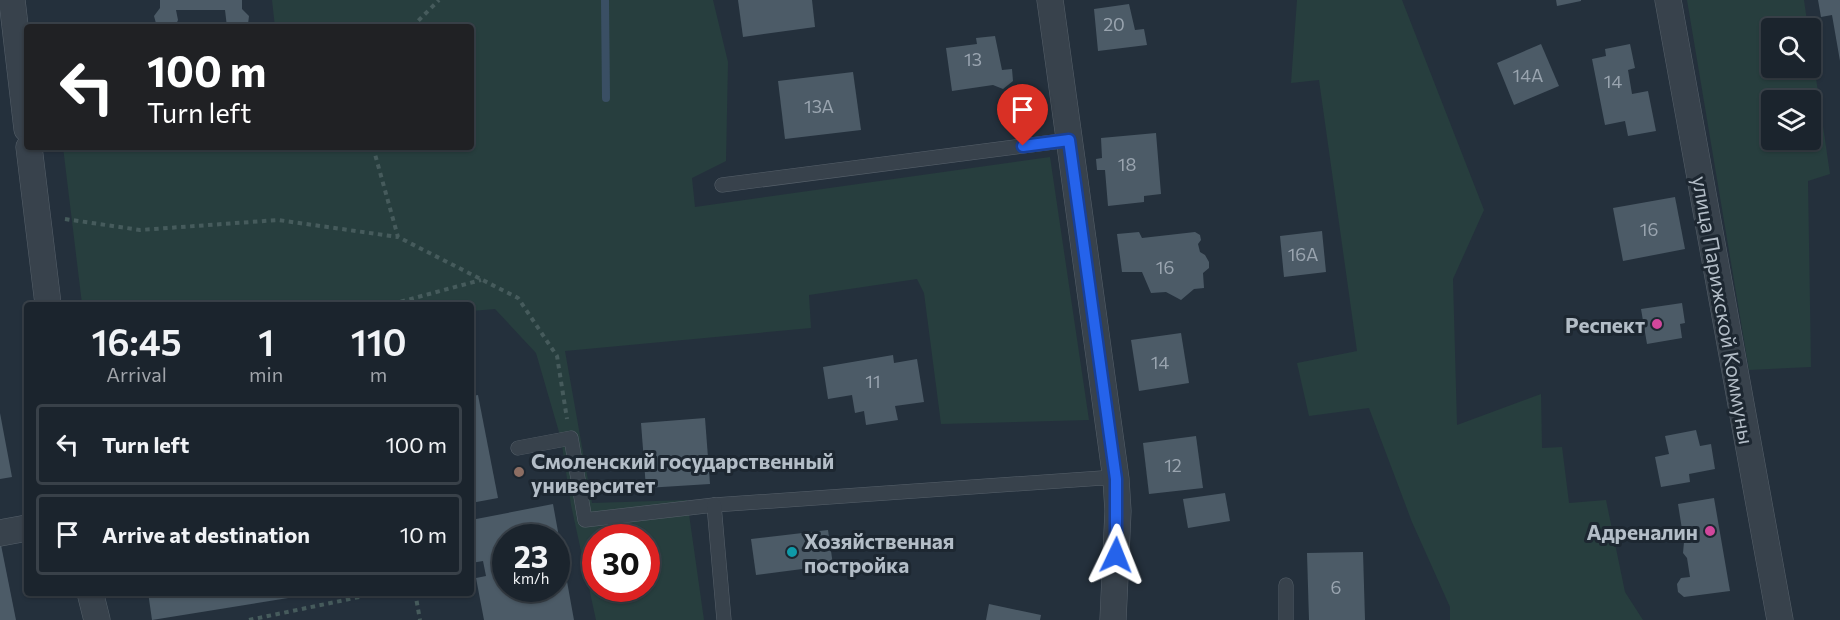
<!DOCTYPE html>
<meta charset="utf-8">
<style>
:root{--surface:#1b242d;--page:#283039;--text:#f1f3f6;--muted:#a0a4aa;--line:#394149}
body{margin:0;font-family:Commissioner,sans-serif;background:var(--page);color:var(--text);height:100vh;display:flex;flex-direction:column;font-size:22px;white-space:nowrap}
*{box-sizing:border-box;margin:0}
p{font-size:20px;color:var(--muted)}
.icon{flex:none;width:33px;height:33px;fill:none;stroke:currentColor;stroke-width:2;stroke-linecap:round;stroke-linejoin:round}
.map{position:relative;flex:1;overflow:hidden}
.side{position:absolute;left:24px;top:302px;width:450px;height:294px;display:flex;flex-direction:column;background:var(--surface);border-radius:6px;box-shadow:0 2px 4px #0004,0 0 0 2px var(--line)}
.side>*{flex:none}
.hud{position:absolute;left:24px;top:24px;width:450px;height:126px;border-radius:6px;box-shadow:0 2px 4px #0004,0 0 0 2px var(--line);background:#202124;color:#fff;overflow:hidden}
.buttons{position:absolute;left:1761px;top:18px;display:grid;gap:12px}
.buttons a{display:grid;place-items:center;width:60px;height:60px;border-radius:6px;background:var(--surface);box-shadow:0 2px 4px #0004,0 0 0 2px var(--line);font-size:30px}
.speed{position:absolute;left:492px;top:524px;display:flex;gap:12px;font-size:30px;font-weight:700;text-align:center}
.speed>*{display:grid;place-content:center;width:78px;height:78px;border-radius:50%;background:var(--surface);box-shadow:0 2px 4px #0004,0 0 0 2px var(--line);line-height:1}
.speed small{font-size:15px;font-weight:400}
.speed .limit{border:9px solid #d22;background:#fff;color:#111}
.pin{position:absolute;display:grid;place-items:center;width:51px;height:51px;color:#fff;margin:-62px -26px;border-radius:50% 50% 50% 0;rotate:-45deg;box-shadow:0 0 6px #0007}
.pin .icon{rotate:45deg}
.me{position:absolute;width:66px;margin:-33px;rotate:2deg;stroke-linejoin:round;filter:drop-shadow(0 0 4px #0008)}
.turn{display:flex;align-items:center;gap:21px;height:126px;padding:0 24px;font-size:27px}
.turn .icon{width:78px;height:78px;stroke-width:2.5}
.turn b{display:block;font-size:42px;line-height:51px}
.eta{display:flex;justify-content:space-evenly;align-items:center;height:102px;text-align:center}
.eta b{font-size:36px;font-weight:600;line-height:42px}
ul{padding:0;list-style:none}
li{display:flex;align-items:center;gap:18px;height:81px;margin:0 12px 9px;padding:0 12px;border:3px solid var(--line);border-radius:6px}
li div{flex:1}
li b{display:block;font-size:22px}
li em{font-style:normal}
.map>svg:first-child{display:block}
.green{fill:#273e3e;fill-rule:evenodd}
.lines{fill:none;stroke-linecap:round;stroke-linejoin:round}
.stream{stroke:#3a4f64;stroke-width:8}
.building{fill:#4c5b67;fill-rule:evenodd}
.service-casing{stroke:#56606a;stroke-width:15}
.minor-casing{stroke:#56606a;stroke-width:27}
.path{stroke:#465b5c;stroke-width:4;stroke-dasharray:4.5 4.5;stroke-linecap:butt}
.service{stroke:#38424c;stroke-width:14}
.minor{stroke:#38424c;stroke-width:26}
.route-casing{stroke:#184099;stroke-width:15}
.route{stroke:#2563eb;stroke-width:10}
.hotel-dot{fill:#d1479c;stroke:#1d2731;stroke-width:2}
.education-dot{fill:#8d6e63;stroke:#1d2731;stroke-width:2}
.culture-dot{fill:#0f9aa8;stroke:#1d2731;stroke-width:2}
.labels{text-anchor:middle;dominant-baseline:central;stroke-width:6;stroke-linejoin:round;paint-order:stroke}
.number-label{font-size:18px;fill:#99a4af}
.street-label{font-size:21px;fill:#b3bdc7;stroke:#1d2731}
.poi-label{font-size:21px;font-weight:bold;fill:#b3bdc7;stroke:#1d2731;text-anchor:end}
</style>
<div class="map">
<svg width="1840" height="620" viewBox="0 0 1840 620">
<rect width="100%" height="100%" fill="#24303c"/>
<!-- green -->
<g class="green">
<path d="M272,0h441l15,62 -2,99 -34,17 3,29 355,-50 39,263 -148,4 -17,-131 -7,-14 -108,16 2,33 -246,23 27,152 95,-3 17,120h-108l-25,-115 -10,-66 -25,-86 -41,-44 -24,2v-7h-389l-19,-157h408v-120h-196zM596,537h50v51h-50z"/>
<path d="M1297,0h105l82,210 -31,69 4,146 84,-31 1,54 20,-1 7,56 37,-3 19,92 18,28h-193v-13l-38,-85 -43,-114 -60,8 -12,-53 60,-12 -38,-271 -28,3z"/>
<path d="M1687,0h117l4,28h-36v40h38l1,-24 19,130 -22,7 3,186 -62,3zM1772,100h38v40h-38z"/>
</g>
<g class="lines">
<!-- stream -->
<path class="stream" d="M605,0l1,98"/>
</g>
<!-- building -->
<g class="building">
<path d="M160,0h82v9l7,7 -1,8 -2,3h-19l-2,-17h-49l2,10 -3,7h-18l-3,-11 6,-8z"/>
<path d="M738,0h74l3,27 -72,10z"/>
<path d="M1556,0h25v1l-24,5z"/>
<path d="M1818,0h22v61l-8,-46 -11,2z"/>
<path d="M1129,4l6,26 9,-1 3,16 -49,6 -4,-42z"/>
<path d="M995,36l7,34 10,-1 1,12 -10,8 -10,-4 -41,6 -6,-43 31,-4 -1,-6z"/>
<path d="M1541,44l18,42 -45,19 -17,-42z"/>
<path d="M1630,44l5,24 -7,2 4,24 16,-3 8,40 -28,5 -3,-15 -20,4 -13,-66 14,-3 -1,-7z"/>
<path d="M853,72l8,58 -76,9 -7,-58z"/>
<path d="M1156,133l5,61 -17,2v6l-36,4 -3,-36h-8l-1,-11 6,-1 -1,-20z"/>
<path d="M1675,197l10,52 -62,12 -10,-53z"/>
<path d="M1322,231l4,41 -42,5 -4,-41z"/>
<path d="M1139,232l3,6 53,-6 5,3 1,5 -3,4 2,8 5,3 4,7v6l-6,5 1,15 -10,1 -13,11 -15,-8 -15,1 -9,-21h-20l-5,-38z"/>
<path d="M1682,303l3,20 -5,1 2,14 -35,6 -6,-35z"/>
<path d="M1181,333l8,50 -50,8 -8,-51z"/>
<path d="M893,355l1,8 23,-4 7,43 -29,4 3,14 -32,5 -2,-14 -9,2 -3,-18 -24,4 -5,-32z"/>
<path d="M478,395l20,103 -27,5v-107z"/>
<path d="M0,413l12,64 -12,2z"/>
<path d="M705,418l5,66 -64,4 -5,-65z"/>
<path d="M1696,430l4,16 11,-2 4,25 -26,5 1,8 -29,5 -6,-30 14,-3 -4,-18z"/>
<path d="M1196,436l7,52 -54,6 -6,-51z"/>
<path d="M1225,493l5,28 -42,7 -5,-29z"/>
<path d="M1714,498l16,93 -46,6 -6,-5 -1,-8 4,-6 9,-1 -3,-19 -4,-5 1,-11 -6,-38z"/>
<path d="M553,504l21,116h-90l-8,-42 10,-2 -3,-15 -12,2v-43zM506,537h50v51h-50z"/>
<path d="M828,530l5,35 -77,10 -5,-36z"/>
<path d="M0,545h1l15,75h-16z"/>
<path d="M1363,552l2,68h-56l-2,-67z"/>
<path d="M148,592h165v2l-161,26z"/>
<path d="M989,604l52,11 -1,5h-54z"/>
</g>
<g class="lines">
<defs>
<g id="service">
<path d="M722,185l347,-45"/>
<path d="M518,448l53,-10 14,82 129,-15 388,-27 14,1"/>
<path d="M714,505l10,115"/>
<path d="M1286,585v35"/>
</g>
<g id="minor">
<path d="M12,0l15,129"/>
<path d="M1050,0l66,479 2,32 -5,109"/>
<path d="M1668,0l112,620"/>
<path d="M29,147l19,157"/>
<path d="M0,533l27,-5"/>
<path d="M90,592l7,28"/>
</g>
</defs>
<!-- service casing -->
<use href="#service" class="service-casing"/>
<!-- minor casing -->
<use href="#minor" class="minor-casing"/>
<!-- path -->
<g class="path">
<path d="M412,27l27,-27"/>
<path d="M373,147l25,90 120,61 39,58 10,63"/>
<path d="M65,219l75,11 138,-10 120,17"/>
<path d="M392,304l89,-24"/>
<path d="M415,592l5,28"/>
<path d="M249,620l134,-28"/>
</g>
<!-- service -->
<use href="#service" class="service"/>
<!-- minor -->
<use href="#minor" class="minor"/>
</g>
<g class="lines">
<defs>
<path id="route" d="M1023,146l46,-6 47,339v76"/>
</defs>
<!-- route casing -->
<use href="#route" class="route-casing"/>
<!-- route -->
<use href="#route" class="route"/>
</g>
<!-- markers -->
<g class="hotel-dot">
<circle cx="1657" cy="324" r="6"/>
<circle cx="1710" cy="531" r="6"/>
</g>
<circle class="education-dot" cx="519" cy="472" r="6"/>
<circle class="culture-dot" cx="792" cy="552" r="6"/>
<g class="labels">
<!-- number labels -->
<g class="number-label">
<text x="1114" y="24">20</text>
<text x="973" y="59">13</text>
<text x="1528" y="75">14А</text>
<text x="1613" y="81">14</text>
<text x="819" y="106">13А</text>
<text x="1127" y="164">18</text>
<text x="1649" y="229">16</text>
<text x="1303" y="254">16А</text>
<text x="1165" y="267">16</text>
<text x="1160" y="362">14</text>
<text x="873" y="381">11</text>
<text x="1173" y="465">12</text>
<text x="1336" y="587">6</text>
</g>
<!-- street labels -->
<g class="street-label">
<text transform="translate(1724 310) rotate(80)">улица Парижской Коммуны</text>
</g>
<!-- poi labels -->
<g class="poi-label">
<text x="1645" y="324">Респект</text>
<text x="531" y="460" text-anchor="start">Смоленский государственный<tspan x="531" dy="24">университет</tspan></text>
<text x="1698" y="531">Адреналин</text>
<text x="804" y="540" text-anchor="start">Хозяйственная<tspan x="804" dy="24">постройка</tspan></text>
</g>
</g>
</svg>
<div class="buttons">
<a><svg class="icon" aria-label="search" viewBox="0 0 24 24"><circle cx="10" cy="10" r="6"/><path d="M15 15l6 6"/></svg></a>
<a><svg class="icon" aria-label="layers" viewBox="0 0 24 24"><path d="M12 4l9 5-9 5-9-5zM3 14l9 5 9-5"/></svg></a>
</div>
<div class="speed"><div>23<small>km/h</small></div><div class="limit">30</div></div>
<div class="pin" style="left:1023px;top:146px;background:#d93025"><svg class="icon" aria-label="arrive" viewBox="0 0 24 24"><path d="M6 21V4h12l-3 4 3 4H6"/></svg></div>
<svg class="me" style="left:1116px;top:555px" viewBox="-20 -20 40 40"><path d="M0-17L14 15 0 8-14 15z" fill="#2563eb" stroke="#fff" stroke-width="4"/></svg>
<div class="hud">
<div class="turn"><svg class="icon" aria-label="left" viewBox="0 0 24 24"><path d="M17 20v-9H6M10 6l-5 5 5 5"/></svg><div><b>100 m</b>Turn left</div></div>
</div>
<section class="side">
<div class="eta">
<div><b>16:45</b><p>Arrival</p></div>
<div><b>1</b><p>min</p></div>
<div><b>110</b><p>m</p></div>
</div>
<ul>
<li><svg class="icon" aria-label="left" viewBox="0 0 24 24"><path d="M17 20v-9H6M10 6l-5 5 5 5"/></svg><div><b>Turn left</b></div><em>100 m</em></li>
<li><svg class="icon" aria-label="arrive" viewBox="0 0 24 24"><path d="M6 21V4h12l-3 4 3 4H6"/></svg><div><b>Arrive at destination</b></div><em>10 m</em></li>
</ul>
</section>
</div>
